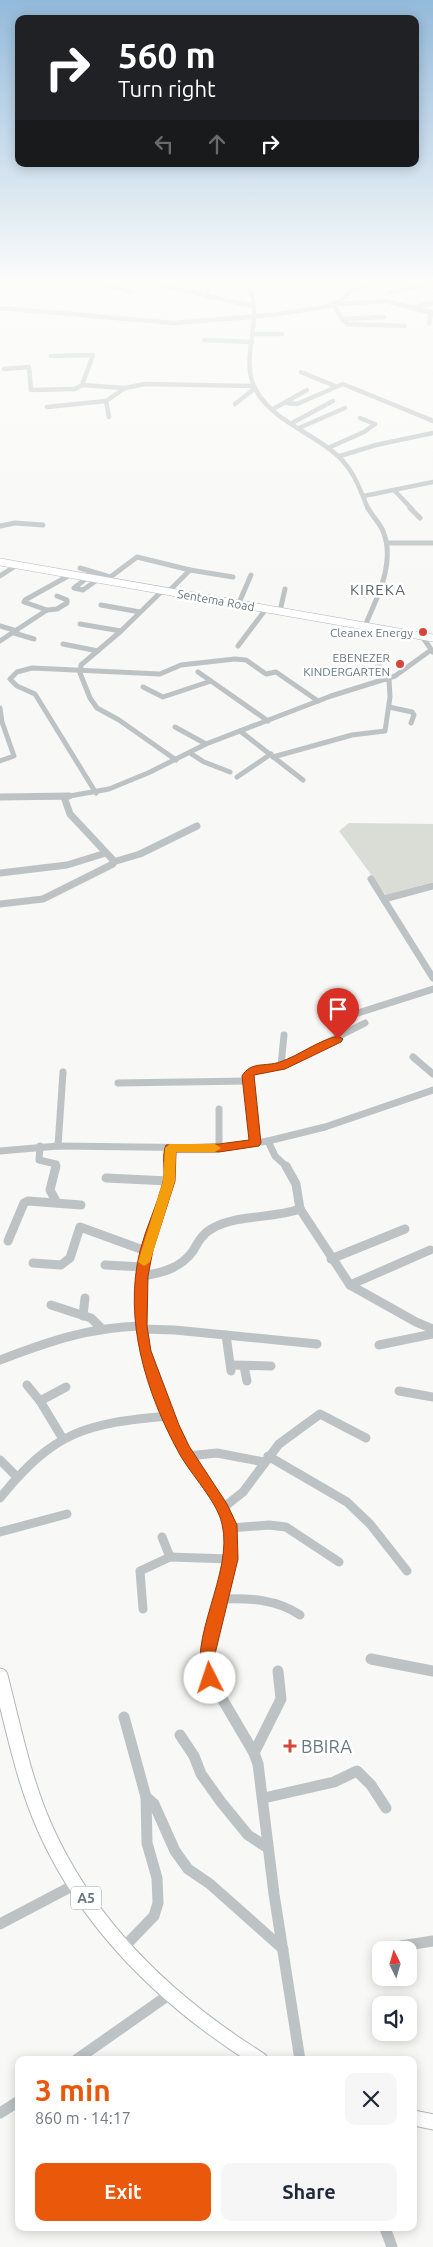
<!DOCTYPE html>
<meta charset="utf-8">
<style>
:root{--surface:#fff;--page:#f6f6f7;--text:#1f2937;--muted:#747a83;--accent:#ea580c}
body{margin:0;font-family:Ubuntu,sans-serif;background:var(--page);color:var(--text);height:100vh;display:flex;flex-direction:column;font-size:19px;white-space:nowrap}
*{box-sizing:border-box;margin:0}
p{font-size:16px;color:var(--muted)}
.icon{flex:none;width:28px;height:28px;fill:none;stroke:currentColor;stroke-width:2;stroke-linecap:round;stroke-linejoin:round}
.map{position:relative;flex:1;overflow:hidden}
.drawer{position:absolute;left:15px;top:2056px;width:402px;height:175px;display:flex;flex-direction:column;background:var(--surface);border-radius:10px;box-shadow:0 2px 12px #0003}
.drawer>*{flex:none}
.hud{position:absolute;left:15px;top:15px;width:404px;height:152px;border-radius:10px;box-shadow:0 2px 12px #0003;background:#202124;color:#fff;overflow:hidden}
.needle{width:32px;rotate:355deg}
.tools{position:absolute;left:372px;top:1941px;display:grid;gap:10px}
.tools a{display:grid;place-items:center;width:45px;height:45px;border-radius:10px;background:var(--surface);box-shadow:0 2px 12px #0003;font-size:25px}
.pin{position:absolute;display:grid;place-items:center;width:42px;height:42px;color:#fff;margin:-51px -21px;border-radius:50% 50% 50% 0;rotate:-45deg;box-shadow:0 0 5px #0007}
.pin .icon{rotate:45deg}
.me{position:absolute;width:55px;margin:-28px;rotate:356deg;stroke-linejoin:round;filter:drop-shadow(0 0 4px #0008)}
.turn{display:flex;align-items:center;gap:18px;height:105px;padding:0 20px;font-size:22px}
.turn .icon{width:65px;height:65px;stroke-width:2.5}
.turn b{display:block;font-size:35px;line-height:42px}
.lanes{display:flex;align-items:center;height:48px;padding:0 20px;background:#0003;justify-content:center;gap:25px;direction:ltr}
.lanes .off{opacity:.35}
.round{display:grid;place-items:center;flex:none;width:52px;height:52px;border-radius:10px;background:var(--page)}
.summary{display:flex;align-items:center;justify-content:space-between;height:85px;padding:0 20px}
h1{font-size:30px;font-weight:700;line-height:38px;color:var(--accent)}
.button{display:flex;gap:10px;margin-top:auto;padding:10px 20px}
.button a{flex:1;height:58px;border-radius:10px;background:var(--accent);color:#fff;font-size:20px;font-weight:700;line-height:58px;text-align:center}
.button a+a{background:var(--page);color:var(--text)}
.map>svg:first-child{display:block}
.green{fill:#d9ddd6}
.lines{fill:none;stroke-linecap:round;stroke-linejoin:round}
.major-far1-casing{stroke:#b1b7ba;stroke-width:8}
.major-casing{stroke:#b1b7ba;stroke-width:17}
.minor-far4{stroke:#bdc3c5;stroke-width:4.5}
.minor-far3{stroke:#bdc3c5;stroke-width:5}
.minor-far2{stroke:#bdc3c5;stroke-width:7}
.minor-far1{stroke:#bdc3c5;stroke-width:9}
.minor{stroke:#bdc3c5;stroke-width:11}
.major-far1{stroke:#fff;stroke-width:7}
.major{stroke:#fff;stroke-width:15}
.route{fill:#ea580c;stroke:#983908}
.slow{fill:#f59e0b}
.poi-dot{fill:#d5473a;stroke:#fff;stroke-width:2}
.labels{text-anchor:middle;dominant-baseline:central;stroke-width:5;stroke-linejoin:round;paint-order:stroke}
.far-street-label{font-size:12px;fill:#66787f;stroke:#fff}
.far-poi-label{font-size:12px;fill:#66787f;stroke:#fff;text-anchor:end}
.shield{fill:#fff;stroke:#94a0a5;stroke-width:1}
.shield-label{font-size:14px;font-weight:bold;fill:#66787f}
.far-quarter-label{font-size:15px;letter-spacing:1px;fill:#57656a;stroke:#fff}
.near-poi-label{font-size:18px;fill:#66787f;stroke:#fff;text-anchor:start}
</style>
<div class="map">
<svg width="433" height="2247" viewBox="0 0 433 2247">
<rect width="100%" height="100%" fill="#f8f8f6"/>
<!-- green -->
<path class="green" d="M349,823l84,1v58l-47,13 -47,-64z"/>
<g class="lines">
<defs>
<path id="major-far1" d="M0,562l433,76"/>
<g id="major">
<path d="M0,1676c13,50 23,102 44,150 44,100 125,177 216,234"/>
<path d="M414,2118l19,4"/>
</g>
</defs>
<!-- major-far1 casing -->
<use href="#major-far1" class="major-far1-casing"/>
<!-- major casing -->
<use href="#major" class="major-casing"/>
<!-- minor-far4 -->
<g class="minor-far4">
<path d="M0,283h36"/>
<path d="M101,283l30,9"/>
<path d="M151,283l102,23"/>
<path d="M248,283c4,10 7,19 6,30 0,26 -12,55 3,79 18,30 56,41 81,64 16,15 22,33 30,53"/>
<path d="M389,293l43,-10"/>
<path d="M207,297l2,-14"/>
<path d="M337,304l48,-3 48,12"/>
<path d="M334,305l8,14 42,-2"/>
<path d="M0,308l174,15 99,-8 57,-9 11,-5 9,-10 25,-8"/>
<path d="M412,308l21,-5"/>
<path d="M342,319l5,5 58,2"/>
<path d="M429,324l2,-12"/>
<path d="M254,334h28"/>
<path d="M204,340l48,2"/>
<path d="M51,356l42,-1 -11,30"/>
<path d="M4,369l25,-2 2,23 44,-1 7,-4 43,3"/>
<path d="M301,372l34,14"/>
<path d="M287,403l10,1 46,-20 90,37"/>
<path d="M235,404l19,-15"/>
<path d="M47,407l59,-6"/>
<path d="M273,409l34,-19"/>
<path d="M109,417l-3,-16 19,-13 20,-4 108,2"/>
<path d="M292,423l41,-22"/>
<path d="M299,428l46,-20"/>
<path d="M328,448l36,-16 11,-8 -15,-6"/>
<path d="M340,456l36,-11 57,-12"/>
<path d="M395,491l17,18"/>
<path d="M364,496l69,-14"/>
</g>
<!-- minor-far3 -->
<g class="minor-far3">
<path d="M410,508l10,10"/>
<path d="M0,526l15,-3 28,2"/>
<path d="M387,543h46"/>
<path d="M80,568l30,9"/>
<path d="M190,570l43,7"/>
<path d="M0,576l17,-11"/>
<path d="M87,578l-13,10 9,2 14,-10"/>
<path d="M105,581l32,-24 53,13 -22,22"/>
<path d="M162,591l-41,40 -40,34 -1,8 10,25 7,10 22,12 57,40"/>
<path d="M101,605l39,7"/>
<path d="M238,605l13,-30"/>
<path d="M47,610l10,-1 10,-6v-3l-10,-4"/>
<path d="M280,611l5,-22"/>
<path d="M80,624l41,7"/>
<path d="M0,626l17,5"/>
<path d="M365,626c12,-29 31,-63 18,-95 -4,-9 -11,-15 -15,-23"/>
<path d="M14,633l20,6"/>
<path d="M421,635l12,17"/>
<path d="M0,641l47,-31 -23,-8 1,-2 45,-25"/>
<path d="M63,644l35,7"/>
<path d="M238,646l28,-37"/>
<path d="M382,661l-5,5 9,13"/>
<path d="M198,672l13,9"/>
<path d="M143,687l20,10 48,-16 57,40"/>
<path d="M389,707l23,5 2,3 -3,8"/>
<path d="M0,708l2,14 12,34 -14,5"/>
<path d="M175,727l31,17"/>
<path d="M240,731l63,49"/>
<path d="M190,753l14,9 26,10"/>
<path d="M273,757l79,-22 33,-4 5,-34 -1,-18"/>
<path d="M237,777l34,-23"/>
<path d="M96,793l-61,-99 -18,-8 -7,-7 7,-7 15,-4 128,6 21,-9 54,-6 11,1 20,14 10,-2 42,29"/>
<path d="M0,797h64l45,-8 39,-16 58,-29 125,-48 64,-20 36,-26"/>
</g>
<!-- minor-far2 -->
<g class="minor-far2">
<path d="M0,797l69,-1"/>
<path d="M113,862l27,-8 57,-28"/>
<path d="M0,873l67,-8 39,-12"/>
<path d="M371,879l62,99"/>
<path d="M384,899l49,-13"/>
<path d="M0,904l43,-5 70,-35v-4l-43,-46 -6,-17"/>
<path d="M336,1020l97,-31"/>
<path d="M413,1057l20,17"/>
<path d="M281,1066l3,-31"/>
<path d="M118,1083l130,-2"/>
<path d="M219,1109v39"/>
<path d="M268,1141l7,15 12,11"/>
<path d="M255,1143l-8,-67 3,-4 31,-6 84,-43"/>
<path d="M40,1146l-1,14 17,4 -1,3"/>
<path d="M58,1146l5,-74"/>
<path d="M0,1151l58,-5 161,2 49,-7 57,-14 108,-37"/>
<path d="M170,1167l1,-19"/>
</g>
<!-- minor-far1 -->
<g class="minor-far1">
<path d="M56,1166l-6,24 7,13"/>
<path d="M170,1166c-2,34 -18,66 -26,99 -4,15 -5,48 -3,64 4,35 25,91 43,122 13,22 41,49 46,74 7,33 -11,82 -19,116"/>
<path d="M286,1166l10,18 4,25"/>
<path d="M106,1178l63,3"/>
<path d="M300,1209l50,76 66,37 17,7"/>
<path d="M8,1241l16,-38 4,-2 53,4"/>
<path d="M331,1259l74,-30"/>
<path d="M33,1263l28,2 9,-7 10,-31 66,24"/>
<path d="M105,1265l38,2"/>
<path d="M142,1276c20,-3 39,-8 51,-25 5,-9 10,-18 20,-23 26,-14 59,-9 87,-19"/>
<path d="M350,1285l80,-35"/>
<path d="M51,1305l40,13 9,9"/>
<path d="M83,1316l2,-18"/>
<path d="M141,1329l34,1 142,14"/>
<path d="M226,1335l5,36"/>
<path d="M379,1345l54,-11"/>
<path d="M0,1360c47,-18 90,-33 141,-34"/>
<path d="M231,1365l40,1"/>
<path d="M244,1366l3,15"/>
<path d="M27,1385l13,16 23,38"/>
<path d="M399,1391l34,6"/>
<path d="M40,1401l26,-14"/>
<path d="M188,1456l29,-3 47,9"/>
<path d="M268,1456l79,46 23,22 37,47"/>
<path d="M0,1460l17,17"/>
<path d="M0,1498c54,-67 86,-75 169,-82"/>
<path d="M223,1508l20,-16 36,-48 41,-30 46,24"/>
<path d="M230,1528l39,-3 17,2 53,35"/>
<path d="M0,1532l67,-18"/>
<path d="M162,1537l8,20"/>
<path d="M222,1599c28,-1 54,0 78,16"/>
<path d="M143,1609l-3,-38 30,-14 60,2"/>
</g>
<!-- minor -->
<g class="minor">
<path d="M211,1639l-3,15 2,24 44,75 4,11 16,130 26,166"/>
<path d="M371,1659l62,12"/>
<path d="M180,1735l14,21 7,18 20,28 27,33 20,13"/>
<path d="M254,1753l27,-54 -3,-28"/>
<path d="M146,1797l8,7 21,47 13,18 22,15 73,65"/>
<path d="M264,1798l70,-16 23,-11 14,14 15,23"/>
<path d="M0,1924l76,-40"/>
<path d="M401,1946l32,-5"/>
<path d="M123,1948l31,-32 4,-13 -1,-25 -10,-35 -1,-46 -22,-80"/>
<path d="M76,2060l94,-66"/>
<path d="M0,2113l19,-12"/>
<path d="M385,2228l7,19"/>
</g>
<!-- major-far1 -->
<use href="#major-far1" class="major-far1"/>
<!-- major -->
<use href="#major" class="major"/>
</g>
<!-- sky -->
<linearGradient id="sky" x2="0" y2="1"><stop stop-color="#93bada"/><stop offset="0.47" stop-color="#fcfcfb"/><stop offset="1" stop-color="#fcfcfb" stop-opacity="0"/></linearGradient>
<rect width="433" height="598" fill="url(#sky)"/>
<!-- route -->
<path class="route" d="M338,1036l5,3 -2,3 -56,27 -31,6 7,68 -2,3 -40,6h-43l-1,29 -22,69 -5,26 -1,50 4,25 28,74 10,21 38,58 10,21 1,34 -23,95 2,24 -2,6 -5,2 -6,-2c-18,-44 30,-111 18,-160 -5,-23 -31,-49 -43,-71 -33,-60 -56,-134 -39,-202 6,-24 17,-45 23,-69 3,-11 -2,-26 3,-37l53,-1 30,-4 -7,-64c9,-15 23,-9 38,-14 20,-7 37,-21 58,-26z"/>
<!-- slow -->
<path class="slow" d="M170,1144h45l6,4 -6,4h-39l-1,29 -25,81 -6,4 -6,-4 25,-81 2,-33z"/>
<!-- markers -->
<g class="poi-dot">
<circle cx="423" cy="632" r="5"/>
<circle cx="400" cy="664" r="5"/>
<path d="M287.5 1738.5h5v5h5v5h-5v5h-5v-5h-5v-5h5z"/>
</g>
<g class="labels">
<!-- far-street labels -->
<g class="far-street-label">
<text transform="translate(216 600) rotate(10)">Sentema Road</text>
</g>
<!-- far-poi labels -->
<g class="far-poi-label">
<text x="413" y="632">Cleanex Energy</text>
<text x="390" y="657">EBENEZER<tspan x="390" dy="14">KINDERGARTEN</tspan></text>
</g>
<!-- shield labels -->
<rect class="shield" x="71" y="1886.5" width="30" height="23" rx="4"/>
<g class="shield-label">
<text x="86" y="1898">A5</text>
</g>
<!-- far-quarter labels -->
<g class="far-quarter-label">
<text x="378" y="589">KIREKA</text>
</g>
<!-- near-poi labels -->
<g class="near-poi-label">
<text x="301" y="1746">BBIRA</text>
</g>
</g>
</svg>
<div class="tools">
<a><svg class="needle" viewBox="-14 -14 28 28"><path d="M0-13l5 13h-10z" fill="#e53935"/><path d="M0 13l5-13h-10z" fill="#747a83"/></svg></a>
<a><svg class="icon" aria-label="sound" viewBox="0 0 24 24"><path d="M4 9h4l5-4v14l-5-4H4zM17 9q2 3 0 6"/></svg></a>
</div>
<div class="pin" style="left:338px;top:1039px;background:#d93025"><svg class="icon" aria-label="arrive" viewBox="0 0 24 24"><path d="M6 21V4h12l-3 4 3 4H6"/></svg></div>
<svg class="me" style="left:210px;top:1678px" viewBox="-20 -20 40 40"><circle r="19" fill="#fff"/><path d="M0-13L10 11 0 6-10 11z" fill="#ea580c"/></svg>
<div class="hud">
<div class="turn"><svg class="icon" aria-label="right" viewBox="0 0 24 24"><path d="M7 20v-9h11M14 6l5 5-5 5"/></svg><div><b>560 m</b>Turn right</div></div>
<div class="lanes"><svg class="icon off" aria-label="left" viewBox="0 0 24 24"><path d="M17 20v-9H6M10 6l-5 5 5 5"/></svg><svg class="icon off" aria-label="ahead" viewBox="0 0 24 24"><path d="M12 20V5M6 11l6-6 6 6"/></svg><svg class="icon" aria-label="right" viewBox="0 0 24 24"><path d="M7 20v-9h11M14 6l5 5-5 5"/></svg></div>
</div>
<section class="drawer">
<div class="summary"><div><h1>3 min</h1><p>860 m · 14:17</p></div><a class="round"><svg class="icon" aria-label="close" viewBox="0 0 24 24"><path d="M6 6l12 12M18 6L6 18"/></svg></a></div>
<div class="button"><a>Exit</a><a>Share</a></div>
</section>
</div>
